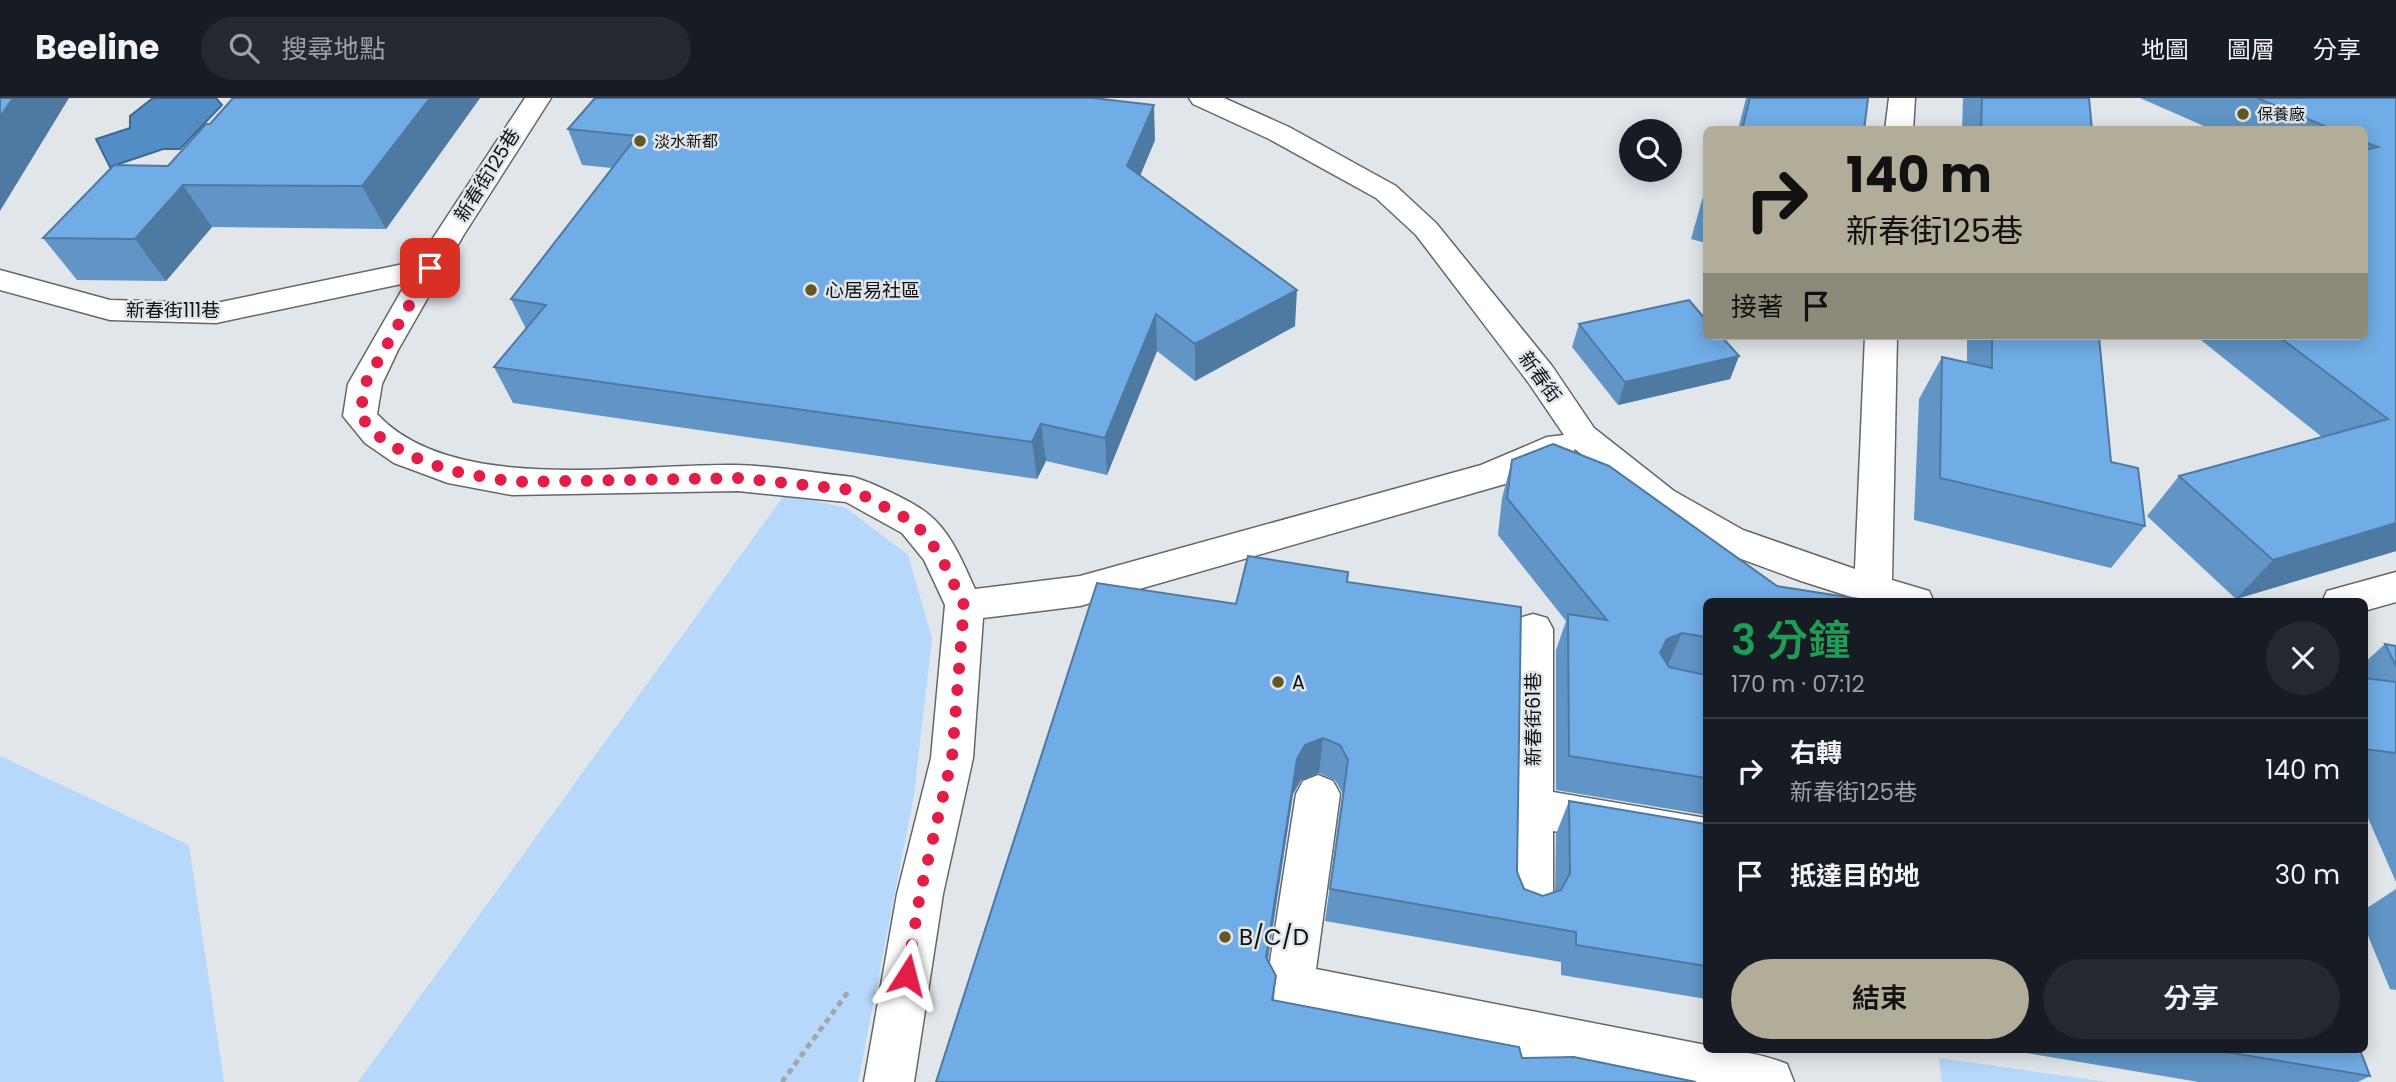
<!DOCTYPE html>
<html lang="zh-TW">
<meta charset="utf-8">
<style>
:root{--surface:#171b24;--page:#242831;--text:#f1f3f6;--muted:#9ea1a6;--line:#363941;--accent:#b1ad98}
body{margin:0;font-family:Poppins,"Noto Sans TC",sans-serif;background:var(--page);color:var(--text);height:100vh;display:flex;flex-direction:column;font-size:26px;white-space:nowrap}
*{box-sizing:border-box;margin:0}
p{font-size:23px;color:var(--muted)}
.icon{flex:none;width:38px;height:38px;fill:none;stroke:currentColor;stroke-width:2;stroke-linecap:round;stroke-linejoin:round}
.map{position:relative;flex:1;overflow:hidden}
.details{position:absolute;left:1703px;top:500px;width:665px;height:455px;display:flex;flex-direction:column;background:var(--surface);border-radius:10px;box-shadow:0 4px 18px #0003}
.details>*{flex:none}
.guide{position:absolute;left:1703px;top:28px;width:665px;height:214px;border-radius:10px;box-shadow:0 4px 18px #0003;background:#b1ad98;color:#111;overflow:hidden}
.fabs{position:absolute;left:1619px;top:21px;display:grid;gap:14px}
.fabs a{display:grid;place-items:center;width:63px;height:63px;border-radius:50%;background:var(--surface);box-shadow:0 4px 18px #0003;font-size:35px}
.pin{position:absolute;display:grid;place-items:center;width:60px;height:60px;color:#fff;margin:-30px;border-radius:14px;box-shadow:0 4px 10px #0006}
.me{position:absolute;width:77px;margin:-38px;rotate:9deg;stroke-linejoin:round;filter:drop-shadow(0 0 5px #0008)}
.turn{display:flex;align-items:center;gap:24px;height:147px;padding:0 28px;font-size:32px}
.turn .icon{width:91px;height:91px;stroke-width:2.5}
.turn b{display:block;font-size:49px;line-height:60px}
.then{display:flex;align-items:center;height:66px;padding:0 28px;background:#0003;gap:14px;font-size:26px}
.round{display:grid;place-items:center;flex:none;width:74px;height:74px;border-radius:37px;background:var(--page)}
.overview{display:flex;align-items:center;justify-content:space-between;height:119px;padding:0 28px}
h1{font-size:42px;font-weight:600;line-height:52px;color:#1e9e55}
.button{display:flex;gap:14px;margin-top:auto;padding:14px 28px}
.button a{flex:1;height:80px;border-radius:42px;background:var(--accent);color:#111;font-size:28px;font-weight:600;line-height:80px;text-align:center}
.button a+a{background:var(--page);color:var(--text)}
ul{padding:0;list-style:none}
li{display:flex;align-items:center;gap:21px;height:105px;padding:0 28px;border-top:2px solid var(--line)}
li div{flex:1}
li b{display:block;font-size:26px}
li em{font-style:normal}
header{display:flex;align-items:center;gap:42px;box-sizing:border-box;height:98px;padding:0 35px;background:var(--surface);border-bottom:2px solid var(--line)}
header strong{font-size:33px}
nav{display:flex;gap:38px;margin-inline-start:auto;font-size:24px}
.search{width:490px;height:63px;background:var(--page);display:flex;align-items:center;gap:18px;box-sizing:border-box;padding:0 24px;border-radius:38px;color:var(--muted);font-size:26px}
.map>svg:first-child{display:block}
.green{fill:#b6d8fa}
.water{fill:#528ec5;stroke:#3e688f;stroke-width:2}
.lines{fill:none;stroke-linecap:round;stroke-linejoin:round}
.street-casing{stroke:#63676b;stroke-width:3}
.path{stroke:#a2a6a9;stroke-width:5;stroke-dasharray:6 4.5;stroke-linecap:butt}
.street{fill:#fff;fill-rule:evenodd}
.wall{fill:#6095c6}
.shaded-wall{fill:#4e79a1}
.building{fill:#70ade6;stroke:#4e79a1;stroke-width:2}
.route{stroke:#e11d48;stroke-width:12;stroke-dasharray:0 21.6}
.poi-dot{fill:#625824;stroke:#e1e6ea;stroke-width:2.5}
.labels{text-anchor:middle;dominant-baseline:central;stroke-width:5;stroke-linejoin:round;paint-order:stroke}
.far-poi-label{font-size:16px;fill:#0f1112;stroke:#e1e6ea;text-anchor:start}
.street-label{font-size:19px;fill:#0f1112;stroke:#e1e6ea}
.poi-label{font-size:19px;fill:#0f1112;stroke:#e1e6ea;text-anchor:start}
.near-poi-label{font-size:23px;fill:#0f1112;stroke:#e1e6ea;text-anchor:start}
</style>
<header>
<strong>Beeline</strong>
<div class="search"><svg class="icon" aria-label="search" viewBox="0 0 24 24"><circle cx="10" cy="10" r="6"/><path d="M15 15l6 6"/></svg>搜尋地點</div>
<nav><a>地圖</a><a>圖層</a><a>分享</a></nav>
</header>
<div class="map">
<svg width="2396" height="984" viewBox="0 0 2396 984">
<rect width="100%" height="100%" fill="#e1e6ea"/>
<!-- green -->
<g class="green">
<path d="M785,396l61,14 62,47 24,83 -18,157 -56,287h-500z"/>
<path d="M0,658l189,89 35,237h-224z"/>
<path d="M1939,960l169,24h-166z"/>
</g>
<!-- water -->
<path class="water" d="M153,0h63l6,7 -42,44h-17l-53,18 -14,-28 34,-11v-12z"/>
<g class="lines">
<defs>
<g id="street">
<path d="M525,0h26l-88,138 -65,114 -16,34 -5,30c76,82 256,49 359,51 39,1 78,8 117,12 18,5 61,25 75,37 23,18 35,49 47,75l105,-13 401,-111 66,-28 17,-2 -36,-53 -112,-147 -40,-37 -107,-59 -76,-35 -4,-6h35l65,29 107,59 40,37 116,143 42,62 80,63 69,39 112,39 10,-233h32l-5,244 37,11 5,11h-67l-66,-21 -84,-31 -69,-41 -73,-60 -4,6 -66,29 -425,122 -97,12 -10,140 -30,136 -29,188h-50l33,-188 34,-136 14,-153 -21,-45 -22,-27 -56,-31 -108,-11 -226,4 -64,-12 -54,-20 -29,-20 -22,-27 5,-32 58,-101 -190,40 -106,-3 -110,-30v-20l110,30 106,3 202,-42z"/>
<path d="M1889,0h26l-2,32h-28z"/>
<path d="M2396,474v30l-32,9v-9h-42l5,-11z"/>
<path d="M1533,516l14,4 6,11v163l153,26v40l-153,-27v73l-7,15 -16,6 -16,-6 -7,-15 6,-275 6,-11z"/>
<path d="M1318,677l15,6 7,13 -24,175 390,76v5c29,0 54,3 81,14l7,18h-150l-354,-72 -17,-7 -7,-16 30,-193 7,-13z"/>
</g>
</defs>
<!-- street casing -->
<use href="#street" class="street-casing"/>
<!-- path -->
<path class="path" d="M782,984l66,-90"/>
<!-- street -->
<use href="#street" class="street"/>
</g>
<!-- wall -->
<g class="wall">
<path d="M233,0h247l-94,131 -174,-2 -46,54 -89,-1 -34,-42 125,-72 42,-42z"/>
<path d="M1746,0h122l-4,32h-126z"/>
<path d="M1963,0h126l3,32h-130z"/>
<path d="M2140,0h256v453l-160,48 -89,-83 32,-40 143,-39 -126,-101h168v-206h-151z"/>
<path d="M568,31l587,11 -15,36 155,150 -100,55 -38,-30 -50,124 -61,-14 -9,18 -524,-76 -19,-36 32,-38 -15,-30 101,-131 -30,-3z"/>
<path d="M1706,88v57l-15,-4z"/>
<path d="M1579,226l160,32 -9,23 -112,26 -46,-58z"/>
<path d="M1967,238h125l19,126 34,64 -34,42 -197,-48 5,-121 23,-42 25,5z"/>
<path d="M1512,362l265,126 -71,16v213l-150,-25v-140l10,-29 -68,-86 4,-37z"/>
<path d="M1347,484l170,290 7,17 19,7 12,-4 1,-58 13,-33 137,23v175l-145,-24v-13l-236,-41 18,-127 -8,-14 -16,-7 -18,7 -8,14 -25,166 8,16 -2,24 -338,82 300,-478z"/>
<path d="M2385,546l11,2v236l-32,-73v-146z"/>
<path d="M2396,791v101l-6,-1 -26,-63v-16z"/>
<path d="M2008,952h352l10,26 -12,6h-159z"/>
</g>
<!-- shaded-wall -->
<g class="shaded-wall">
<path d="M13,0h56l-69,113v-94z"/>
<path d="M430,0h50l-94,131 -24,-43z"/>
<path d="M1154,7l1,35 -26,62 -2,-36z"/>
<path d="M183,87l29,42 -46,54 -31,-42z"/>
<path d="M1297,192l-2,36 -100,55v-37z"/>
<path d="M1156,216l1,37 -50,124 -2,-37z"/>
<path d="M1739,258l-9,23 -112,26 7,-23z"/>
<path d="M1041,326l5,37 -9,18 -5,-37z"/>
<path d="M2396,425v28l-160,48 37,-39z"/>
<path d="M1682,535l-16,36 -15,6 16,-36z"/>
<path d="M1323,640l-4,35 -18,7 -8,14 -30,193 3,-30 31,-198 8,-14z"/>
</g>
<!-- building -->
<g class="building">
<path d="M0,0h13l-13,19z"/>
<path d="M233,0h197l-68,88 -179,-1 -48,54 -92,-1 71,-73 54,1 38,-42h4z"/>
<path d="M595,0h498l61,7 -27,61 170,124 -102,54 -39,-30 -51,124 -64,-14 -9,18 -538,-75 52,-62 -35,-6 126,-163 -69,-7z"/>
<path d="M1750,0h118l-4,32h-122z"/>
<path d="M1982,0h107l3,32h-111z"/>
<path d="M2257,0h139v425l-123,37 -94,-84 209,-57 -110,-83h86v-186l14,-3 -14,-5v-12h-30z"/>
<path d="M1689,202l17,20v16h15l18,20 -114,26 -46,-58z"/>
<path d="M1992,238h100l7,1 12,125 27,6 7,58 -205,-48 2,-121 50,11z"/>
<path d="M1553,346l56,22 168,120 101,16h-172v35l-24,-4 -15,6 -7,14 9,14 37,8v103l-137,-22 -1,-142 39,6 -100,-122 5,-38z"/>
<path d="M1248,458l100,16 -1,10 174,25 -4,265 7,17 19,7 18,-6 9,-17 -1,-72 137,23v142l-130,-21v-13l-246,-43 18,-129 -8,-15 -17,-7 -18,7 -8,14 -31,198 10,19 -4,24 247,47 3,11 52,-1 122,25h-760l161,-499 139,21z"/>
<path d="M2385,546l11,2v20z"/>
<path d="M2364,580l32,4v71l-32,-4z"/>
<path d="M2214,952h146l10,26z"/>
</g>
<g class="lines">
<!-- route -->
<path class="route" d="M430,170l-65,116 -5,32 17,19 29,19 42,16 64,12 226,-4 115,12 62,33 24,30 25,52 -12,153 -32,136 -13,81"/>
</g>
<!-- markers -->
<g class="poi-dot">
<circle cx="2243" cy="16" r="7"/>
<circle cx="640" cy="43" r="7"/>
<circle cx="811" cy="192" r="7"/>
<circle cx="1278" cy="584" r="7"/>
<circle cx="1225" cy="839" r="7"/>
</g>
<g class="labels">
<!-- far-poi labels -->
<g class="far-poi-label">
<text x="2257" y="16">保養廠</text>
<text x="654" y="43">淡水新都</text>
</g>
<!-- street labels -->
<g class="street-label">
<text transform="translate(487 77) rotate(-58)">新春街125巷</text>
<text x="173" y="212">新春街111巷</text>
<text transform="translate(1540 279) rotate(54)">新春街</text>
<text transform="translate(1533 621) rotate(-90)">新春街61巷</text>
</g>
<!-- poi labels -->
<g class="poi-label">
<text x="825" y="192">心居易社區</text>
<text x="1292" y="584">A</text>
</g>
<!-- near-poi labels -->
<g class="near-poi-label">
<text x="1239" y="839">B/C/D</text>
</g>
</g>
</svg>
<div class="fabs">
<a><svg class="icon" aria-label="search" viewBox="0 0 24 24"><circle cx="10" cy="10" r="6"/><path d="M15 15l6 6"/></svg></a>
</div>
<div class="pin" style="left:430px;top:170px;background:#d93025"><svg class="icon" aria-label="arrive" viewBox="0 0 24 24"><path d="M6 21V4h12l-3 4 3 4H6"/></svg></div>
<svg class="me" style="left:907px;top:877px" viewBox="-20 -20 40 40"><path d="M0-17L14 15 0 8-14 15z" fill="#e11d48" stroke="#fff" stroke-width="4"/></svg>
<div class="guide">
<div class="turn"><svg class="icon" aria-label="right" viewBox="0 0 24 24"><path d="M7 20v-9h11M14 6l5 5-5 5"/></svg><div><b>140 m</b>新春街125巷</div></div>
<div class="then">接著<svg class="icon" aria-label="arrive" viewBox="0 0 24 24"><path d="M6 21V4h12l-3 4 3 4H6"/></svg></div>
</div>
<section class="details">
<div class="overview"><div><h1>3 分鐘</h1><p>170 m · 07:12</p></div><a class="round"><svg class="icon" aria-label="close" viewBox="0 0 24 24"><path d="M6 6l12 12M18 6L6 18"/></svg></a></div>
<ul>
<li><svg class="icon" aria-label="right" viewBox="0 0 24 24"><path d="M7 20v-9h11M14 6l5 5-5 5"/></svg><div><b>右轉</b><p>新春街125巷</p></div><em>140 m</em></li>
<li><svg class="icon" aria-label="arrive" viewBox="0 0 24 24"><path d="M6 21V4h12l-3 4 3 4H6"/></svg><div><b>抵達目的地</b></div><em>30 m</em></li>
</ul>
<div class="button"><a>結束</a><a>分享</a></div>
</section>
</div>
